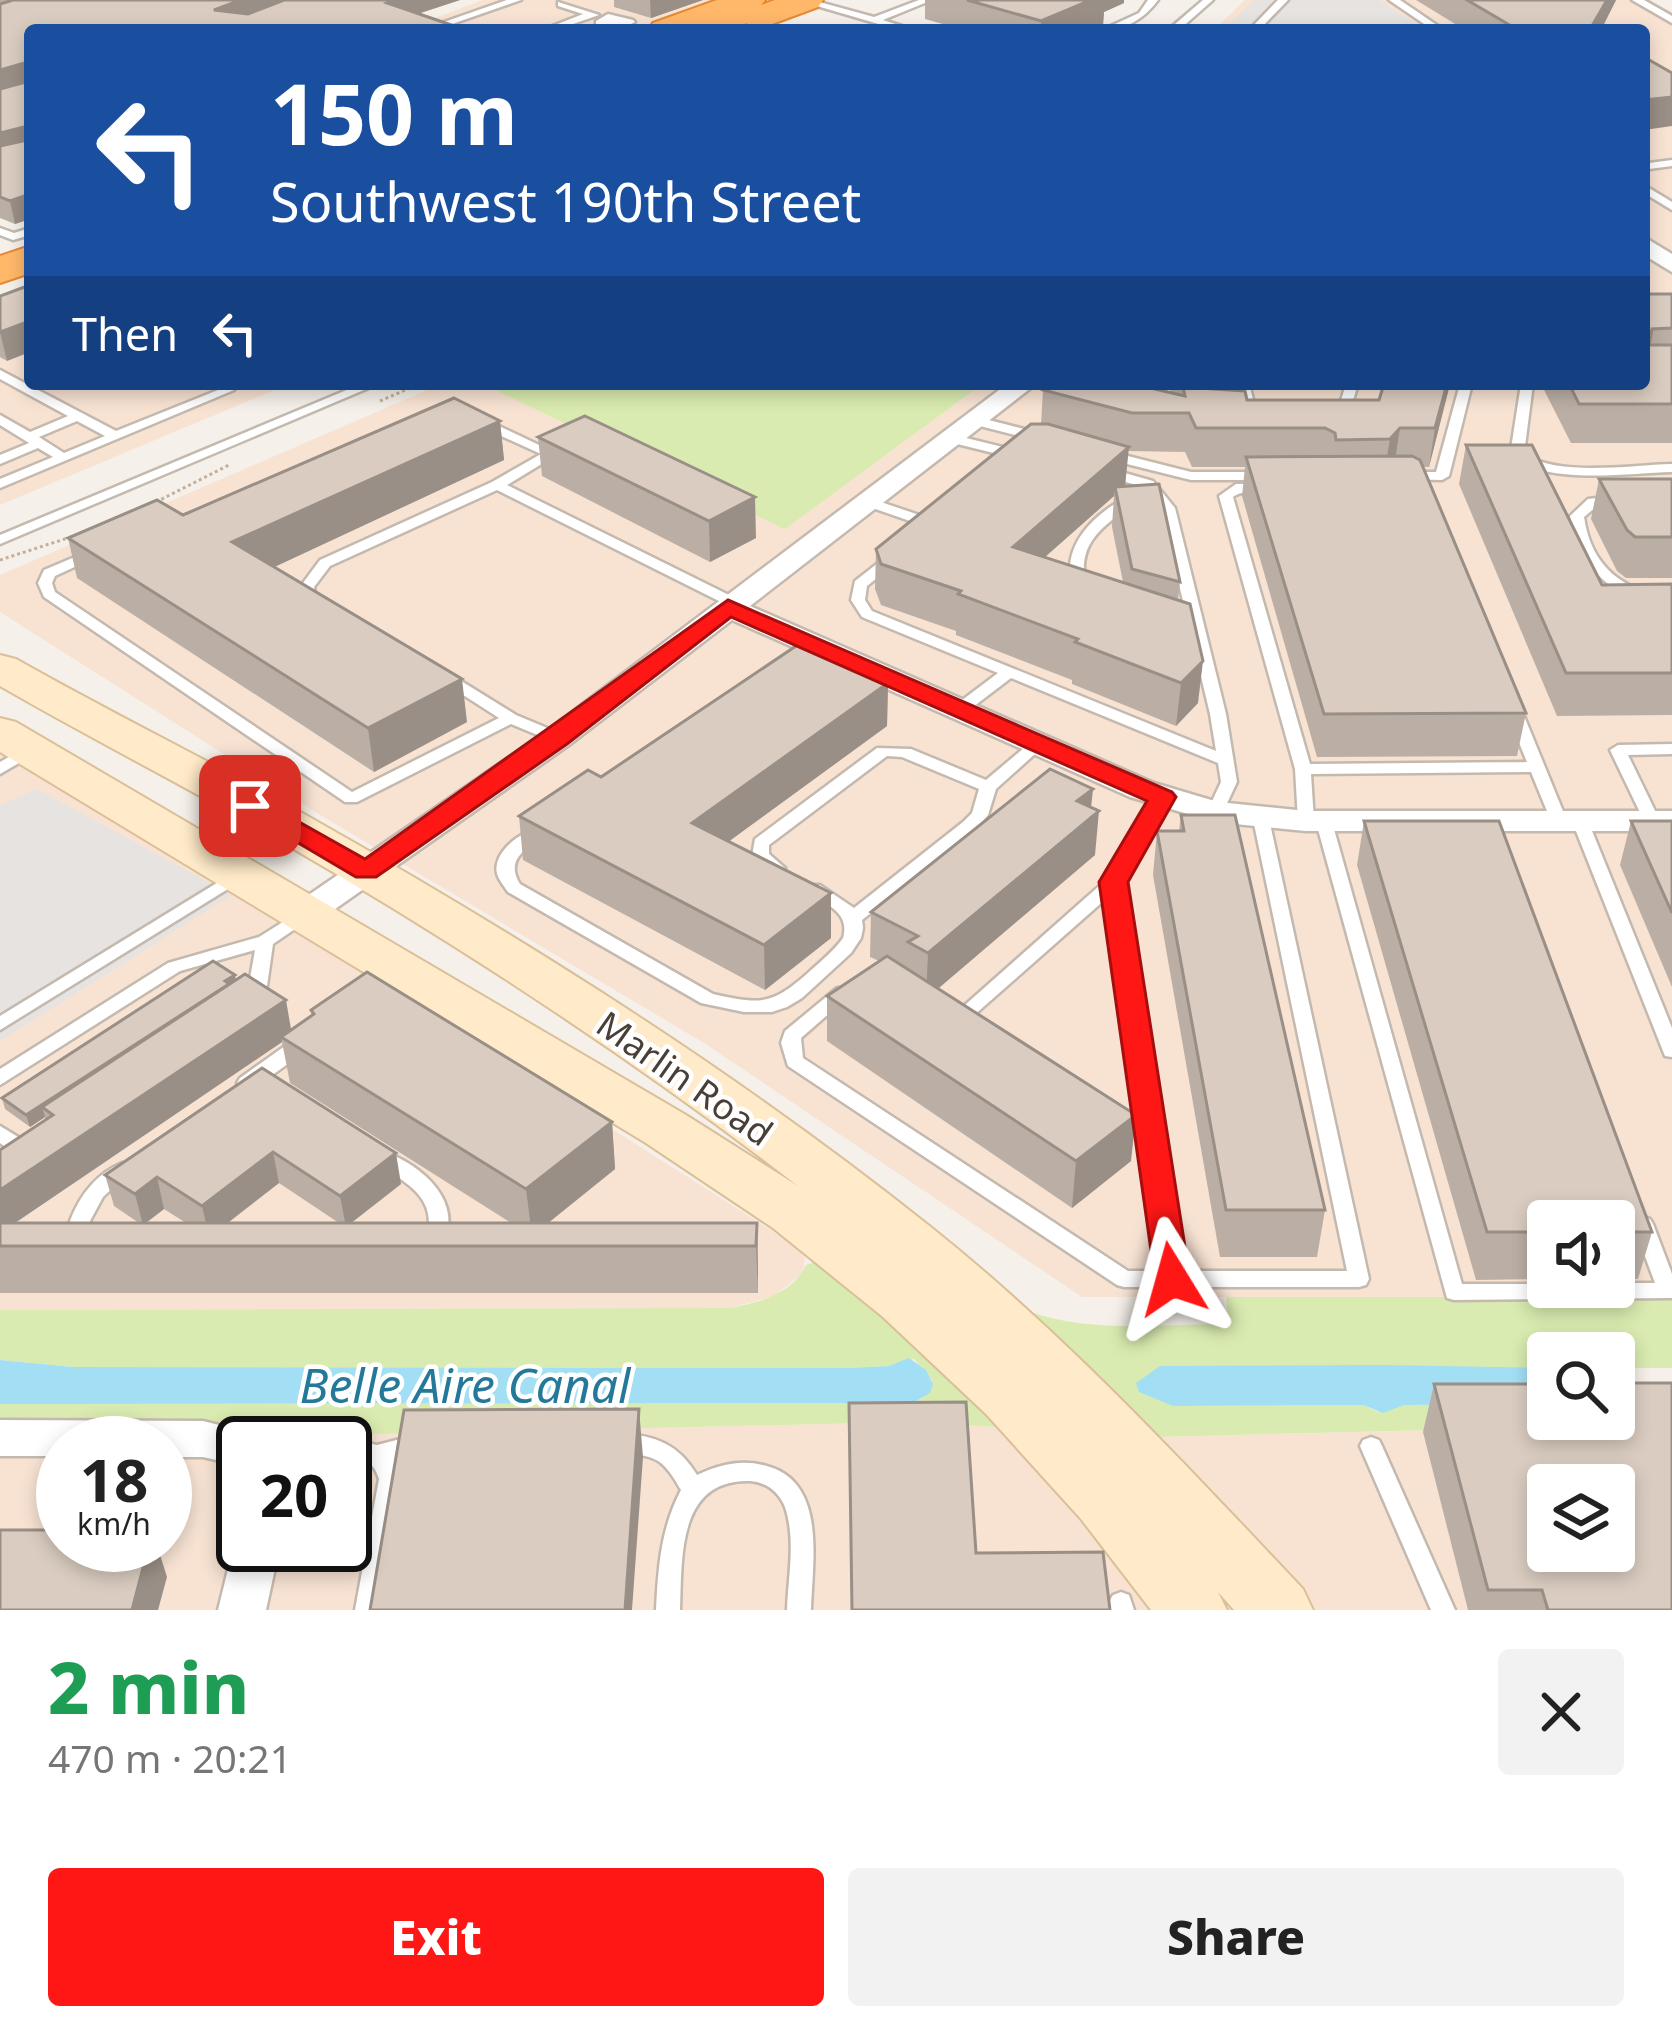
<!DOCTYPE html>
<meta charset="utf-8">
<style>
:root{--surface:#fff;--page:#f2f2f2;--text:#222;--muted:#767676;--accent:#ff1716}
body{margin:0;font-family:"Noto Sans",sans-serif;background:var(--page);color:var(--text);height:100vh;display:flex;flex-direction:column;font-size:45px;white-space:nowrap}
*{box-sizing:border-box;margin:0}
p{font-size:39px;color:var(--muted)}
.icon{flex:none;width:66px;height:66px;fill:none;stroke:currentColor;stroke-width:2;stroke-linecap:round;stroke-linejoin:round}
.map{position:relative;height:1610px;overflow:hidden}
.details{display:flex;flex-direction:column;background:var(--surface);flex:1}
.details>*{flex:none}
.banner{position:absolute;left:24px;top:24px;width:1626px;height:366px;border-radius:12px;box-shadow:0 6px 18px #0003;background:#1a4fa0;color:#fff;overflow:hidden}
.controls{position:absolute;left:1527px;top:1200px;display:grid;gap:24px}
.controls a{display:grid;place-items:center;width:108px;height:108px;border-radius:12px;background:var(--surface);box-shadow:0 6px 18px #0003;font-size:60px}
.speed{position:absolute;left:36px;top:1416px;display:flex;gap:24px;font-size:60px;font-weight:700;text-align:center}
.speed>*{display:grid;place-content:center;width:156px;height:156px;border-radius:50%;background:var(--surface);box-shadow:0 6px 18px #0003;line-height:1}
.speed small{font-size:30px;font-weight:400}
.speed .limit{border:6px solid #111;border-radius:18px;background:#fff;color:#111}
.pin{position:absolute;display:grid;place-items:center;width:102px;height:102px;color:#fff;margin:-51px;border-radius:24px;box-shadow:0 6px 18px #0006}
.me{position:absolute;width:132px;margin:-66px;rotate:352deg;stroke-linejoin:round;filter:drop-shadow(0 0 9px #0008)}
.turn{display:flex;align-items:center;gap:42px;height:252px;padding:0 48px;font-size:54px}
.turn .icon{width:156px;height:156px;stroke-width:2.5}
.turn b{display:block;font-size:84px;line-height:102px}
.then{display:flex;align-items:center;height:114px;padding:0 48px;background:#0003;gap:24px;font-size:45px}
.round{display:grid;place-items:center;flex:none;width:126px;height:126px;border-radius:12px;background:var(--page)}
.headline{display:flex;align-items:center;justify-content:space-between;height:204px;padding:0 48px}
h1{font-size:72px;font-weight:800;line-height:90px;color:#1e9e55}
.button{display:flex;gap:24px;margin-top:auto;padding:24px 48px}
.button a{flex:1;height:138px;border-radius:12px;background:var(--accent);color:#fff;font-size:48px;font-weight:800;line-height:138px;text-align:center}
.button a+a{background:var(--page);color:var(--text)}
.map>svg:first-child{display:block}
.commercial{fill:#f8e3d3;fill-rule:evenodd}
.green{fill:#d9ebb0}
.parking{fill:#e6e3e1}
.water{fill:#a3dff4}
.lines{fill:none;stroke-linecap:round;stroke-linejoin:round}
.lane-casing{stroke:#c4b9ae;stroke-width:5}
.street-casing{stroke:#c4b9ae;stroke-width:5}
.secondary-casing{stroke:#dabf98;stroke-width:4}
.highway-casing{stroke:#e68932;stroke-width:4}
.path{stroke:#c4af9b;stroke-width:3;stroke-dasharray:3 3;stroke-linecap:butt}
.lane{fill:#fff;fill-rule:evenodd}
.street{fill:#fff;fill-rule:evenodd}
.secondary{fill:#ffeac9;fill-rule:evenodd}
.highway{fill:#ffb86a;fill-rule:evenodd}
.wall{fill:#bbafa5;fill-rule:evenodd}
.shaded-wall{fill:#998f86}
.building{fill:#daccc0;stroke:#998f86;stroke-width:3;fill-rule:evenodd}
.route{fill:#ff1716;stroke:#a60f0e;stroke-width:3}
.labels{text-anchor:middle;dominant-baseline:central;stroke-width:9;stroke-linejoin:round;paint-order:stroke}
.street-label{font-size:36px;fill:#493f37;stroke:#fff}
.near-water-label{font-size:48px;font-style:italic;fill:#24799a;stroke:#fff}
</style>
<div class="map">
<svg width="1672" height="1610" viewBox="0 0 1672 1610">
<rect width="100%" height="100%" fill="#f5f0e9"/>
<!-- commercial -->
<g class="commercial">
<path d="M483,0h244l-81,30h-244z"/>
<path d="M1245,0h405l22,12v1285h-590l-378,-254 -384,-228 -320,-203v-37l441,-191h1203v-354h-430zM1548,1221h66v66h-66z"/>
<path d="M30,306v78h259l-289,121v-187z"/>
<path d="M0,740l793,504 12,14 -2,15 -29,23 -45,12 -729,2z"/>
<path d="M913,1422l243,15 516,-13v186h-1672v-178l383,2zM63,1443h102v102h-102zM243,1443h102v102h-102zM1548,1485h66v66h-66z"/>
</g>
<!-- green -->
<g class="green">
<path d="M483,384h499l-197,145z"/>
<path d="M828,1258l184,170 -99,-6 -530,12 -383,-2v-28l913,-1 11,-6 8,-17 -18,-21 -25,7 -41,2 -775,-1 -73,-7v-50l729,-2c29,-5 64,-14 77,-43z"/>
<path d="M1226,1297h446v71h-58v-15h-66v15l-387,-2 12,40 190,-1 15,7 26,-7 144,-1v15l124,5 -517,13 -127,-126c62,23 136,13 201,13z"/>
</g>
<!-- parking -->
<g class="parking">
<path d="M1253,0h126l46,30h-200z"/>
<path d="M37,789l195,106 -232,146v-236z"/>
</g>
<!-- water -->
<g class="water">
<path d="M909,1358l17,12 7,14 -3,9 -17,10 -913,1v-44l73,7 775,1 41,-2z"/>
<path d="M1384,1365l164,3v36l-144,1 -21,8 -20,-8 -190,1 -34,-14 -3,-9 24,-17z"/>
</g>
<g class="lines">
<defs>
<g id="lane">
<path d="M507,0h14l-86,30h-14z"/>
<path d="M812,0l62,17 45,-17h13l-49,20 31,10h-15l-99,-29z"/>
<path d="M1148,0h10c-14,19 -32,30 -56,30l37,-17z"/>
<path d="M1203,0h10l-34,30h-11z"/>
<path d="M1278,0h10l-29,30h-10z"/>
<path d="M1389,0h11l44,30h-11z"/>
<path d="M1632,0h12l28,16v7z"/>
<path d="M558,2l41,13 -43,15h-14l41,-16 -25,-8z"/>
<path d="M608,14l25,6 2,2 -16,8 -23,-5v-4z"/>
<path d="M1672,160v6l-23,3 -5,-3 5,-3z"/>
<path d="M1644,185l28,17v8l-28,-17z"/>
<path d="M0,228l14,5 16,-5v7l-17,5 -13,-5z"/>
<path d="M0,370l116,61 102,-41 -8,-6h16l8,6 -234,98v-9l53,-22 -15,-9 -38,16v-9l29,-12 -29,-18v-10l30,17 38,-16 -68,-37zM77,421l28,15 -41,17 -25,-16z"/>
<path d="M361,384h17l-378,160v-9z"/>
<path d="M1237,384h12l10,38 -1,3h-10l-1,-3z"/>
<path d="M1346,384h12l-10,33 -6,4 -6,-4z"/>
<path d="M1460,384h12l-23,92 -7,4 -41,-1 -2,-3 7,-4h30z"/>
<path d="M1521,384h12l-9,70c35,23 107,11 148,10v8c-45,1 -126,14 -162,-17z"/>
<path d="M977,417l71,18 2,3 -7,4 -71,-18 -1,-3z"/>
<path d="M482,418l76,36 -51,31 232,115 2,3 -2,3h-10l-232,-116 -167,76 -16,21 1,6 9,8 -2,3h-10l-9,-6 -3,-11 20,-27 172,-78 49,-28 -64,-29v-6z"/>
<path d="M954,435l69,17 2,3 -7,4 -69,-17 -2,-3z"/>
<path d="M1108,451l83,21h75l7,4 -7,4h-75l-88,-22v-6z"/>
<path d="M1107,468l46,13 22,27 51,206 11,68 -16,34 -6,1 -8,-5 14,-30 -3,-19 -207,-85 -46,35h-12l-2,-3 2,-3 45,-34 -136,-56 -11,-17 4,-19 32,-25h10l2,3 -2,3 -30,24 -2,14 7,11 344,140 -6,-37 -49,-205 -18,-22 -41,-12v-6z"/>
<path d="M1236,484h27l7,4c-11,9 -26,0 -37,9l77,267 217,-2 -21,-51 8,-5 8,5 45,110 -2,4 -6,1 -8,-5 -20,-49 -220,2 3,47 -8,5 -6,-1 -2,-4 -3,-52 -76,-273z"/>
<path d="M1129,496l5,1v6c-32,25 -58,39 -48,84l-2,3h-10c-16,-42 19,-76 55,-94z"/>
<path d="M1614,496l7,4 -2,3 -22,3 -13,11c7,50 40,75 88,80v8c-41,-4 -69,-15 -89,-52 -6,-12 -11,-23 -13,-37l18,-17z"/>
<path d="M869,498l71,24 2,3 -2,3h-10l-66,-23 -2,-3z"/>
<path d="M89,551l7,4 -2,3 -39,18 -3,7 3,9 297,200 147,-74 -56,-36 -3,-3 3,-3h10l63,39 48,20 2,3 -2,3h-12l-41,-17 -154,78h-12l-301,-205 -6,-14 6,-13z"/>
<path d="M1037,740l8,5 -49,44 -8,26 -13,15 -113,90 1,8 -2,10 -10,15 -49,45 -15,9 -15,5h-28l-43,-9 -193,-111c-6,-9 -14,-17 -11,-28 4,-19 30,-36 47,-36l2,4 -2,4c-19,13 -39,24 -24,48l193,110c48,11 59,11 96,-22 12,-11 25,-21 34,-34 8,-28 -21,-34 -38,-49l3,-4h12l34,23 109,-86 9,-9 7,-24 -77,-32 -15,-1 -118,89v9l16,14 -3,4c-12,3 -24,-7 -30,-16l3,-17 122,-91 34,1 75,31 45,-38z"/>
<path d="M1672,744v10l-44,1 32,66 -8,5 -6,-1 -36,-75 8,-5z"/>
<path d="M30,745l6,2 2,3 -2,3 -36,21v-12z"/>
<path d="M1163,793l8,5 -48,84 58,389h166l-94,-452 8,-5 8,5 100,460 -3,6 -7,2h-235l-7,-2 -329,-219 -7,-23 4,-12 52,-43h12l3,4 -3,4 -48,42 2,20 325,213h32l-20,-146 -32,-1 -3,-5 3,-5 30,-3 -30,-214 -144,127h-14l-2,-4 159,-141 48,-81z"/>
<path d="M1580,816l8,5 84,207v29l-7,-1 -2,-5 -91,-230z"/>
<path d="M1324,817l8,5 130,462h86v3h66v-4h41l-22,-59 3,-5 7,-3 7,3 3,5 19,50v24l-218,2 -7,-2 -131,-476z"/>
<path d="M238,870l6,1 3,4 -3,4 -244,151v-14z"/>
<path d="M305,908l6,2 3,4 -3,4 -38,26 -6,42 -15,17h-12l-3,-4 12,-15 6,-34 -75,21 -180,114v-16l168,-106 91,-26z"/>
<path d="M299,1040l7,1 2,5 -2,5 -52,37h-14l-3,-5 3,-5 52,-37z"/>
<path d="M0,1126l28,17 3,5 -3,5c-12,4 -19,-3 -28,-10z"/>
<path d="M383,1151c40,15 81,50 60,95l-7,3 -7,-3 -3,-5c13,-43 -18,-57 -50,-78l-3,-5 3,-5z"/>
<path d="M122,1163l7,2 3,5 -29,27 -13,24 9,17 -3,5 -7,3 -7,-3 -12,-22c10,-26 26,-47 52,-58z"/>
<path d="M622,1434c34,1 57,11 75,41 23,-11 47,-17 73,-8 57,18 42,97 41,143h-24c1,-33 9,-70 -2,-103 -6,-15 -19,-25 -35,-26 -73,-2 -68,77 -70,129h-24c2,-43 5,-82 25,-120 -22,-40 -29,-30 -67,-41l-3,-6 3,-6z"/>
<path d="M416,1435l8,3 3,6 -3,6 -30,9 7,20 -22,131h-24l24,-131c-5,-18 -17,-21 -34,-23v-13h-9l9,-5 32,7z"/>
<path d="M1371,1437l8,3 3,6 73,164h-24l-71,-164 3,-6z"/>
<path d="M1121,1592l8,3 5,15h-24l-1,-8 4,-7z"/>
</g>
<g id="street">
<path d="M1644,237l28,17v18l-28,-17z"/>
<path d="M1007,384h29l-286,222 404,177 64,19 88,9h366v20h-366l-91,-9 -85,-25 -398,-177 -163,125 -251,176h-24l-5,-8 5,-8 253,-174z"/>
<path d="M0,1420l203,1 56,14 4,8h-20v23l-40,-9h-38v-14h-102v13h-63z"/>
<path d="M243,1530v15h37l-14,65h-48l16,-65z"/>
</g>
<path id="secondary" d="M0,655l16,4c97,55 198,104 295,159 216,122 427,255 621,410 135,108 252,235 371,361l10,21h-79l-16,-18 9,18h-76l-70,-91 -95,-105 -103,-97 -110,-89 -127,-85 -646,-391v-34l16,4 670,393 112,71c-166,-128 -343,-244 -525,-349 -90,-52 -183,-99 -273,-151z"/>
<g id="highway">
<path d="M717,0h48l-4,5 14,-5h48l-5,7 -62,23h-48l4,-5 -15,5h-49l5,-7z"/>
<path d="M30,246v27l-30,10v-27z"/>
</g>
</defs>
<!-- lane casing -->
<use href="#lane" class="lane-casing"/>
<!-- street casing -->
<use href="#street" class="street-casing"/>
<!-- secondary casing -->
<use href="#secondary" class="secondary-casing"/>
<!-- highway casing -->
<use href="#highway" class="highway-casing"/>
<!-- path -->
<g class="path">
<path d="M380,401l39,-17"/>
<path d="M156,502l75,-38"/>
<path d="M0,560l74,-24"/>
</g>
<!-- lane -->
<use href="#lane" class="lane"/>
<!-- street -->
<use href="#street" class="street"/>
<!-- secondary -->
<use href="#secondary" class="secondary"/>
<!-- highway -->
<use href="#highway" class="highway"/>
</g>
<!-- wall -->
<g class="wall">
<path d="M0,0h460l-42,14 -388,16v189l-15,5 -15,-6z"/>
<path d="M614,0h89l-52,18 -37,-11z"/>
<path d="M925,0h199v3l-20,9 -1,13 -13,5h-126l-39,-11z"/>
<path d="M1416,0h200l-15,30h-136z"/>
<path d="M1644,294h28v149h-101l-30,-59h103z"/>
<path d="M0,296l7,65 -7,-4z"/>
<path d="M1169,384h70l-1,6 9,10h132l71,-16 -21,83h-6l103,246 -9,43 -200,1 -75,-261 3,-29h-53l-7,-15 -57,-1 -3,35 55,96 -2,18 20,103 -22,23 -104,-42v-4l-116,-45v-4l-75,-26 -6,-16 1,-40 165,-125 2,-34 128,3zM1114,496l-2,31 11,55 -78,-25z"/>
<path d="M500,421l4,39 -230,107 193,155 -93,50 -297,-194 -9,-40 115,-23z"/>
<path d="M538,437l218,101 -46,24 -168,-86z"/>
<path d="M1466,445l136,140 70,-1v131l-115,1 -98,-232z"/>
<path d="M1599,479h73v99h-46l-9,-7 -26,-52z"/>
<path d="M888,683l-1,43 -158,115 102,97 -66,52 -242,-130 -4,-44 82,-39z"/>
<path d="M1091,807l4,48 -157,133 193,173 -59,47 -245,-167v-45l52,-35 -9,-4 1,-45z"/>
<path d="M1181,815l144,395 -8,47h-97l-67,-382 4,-44h22z"/>
<path d="M1364,821l288,411 -14,47h-24v-58h-66v58l-72,1 -119,-415z"/>
<path d="M1631,821h41v166l-52,-122z"/>
<path d="M311,1010l301,112 3,47 -67,54h209l1,70h-758v-143l45,-30v-3l-15,10 -25,-18 -3,-11 289,-68 21,-14zM282,1042l8,41 221,140h-160l50,-39 -139,-116 -157,107 9,31 25,17h-124zM279,1183l60,40h-111zM164,1209l22,14h-40z"/>
<path d="M1434,1384l238,226h-204l-45,-178z"/>
</g>
<!-- shaded-wall -->
<g class="shaded-wall">
<path d="M241,0h55l-77,30 -5,-20z"/>
<path d="M395,0h65l-71,23 -2,-20z"/>
<path d="M650,0h53l-52,18z"/>
<path d="M1087,0h37v3l-20,9 -1,13 -13,5h-49v-9z"/>
<path d="M1607,0h9l-15,30 -9,-4z"/>
<path d="M28,62l2,22 -30,8v-22z"/>
<path d="M1672,97v29l-28,4v-30z"/>
<path d="M28,126l2,23 -30,7v-23z"/>
<path d="M30,194v25l-15,5 -5,-23z"/>
<path d="M30,321v31l-23,9 -7,-29z"/>
<path d="M1447,384h3l-21,83 6,-39z"/>
<path d="M500,421l4,39 -264,123 -8,-41z"/>
<path d="M1400,428l-6,39 -11,12 7,-40z"/>
<path d="M1129,447l-4,39 -10,1 -1,9 -103,91 2,-40z"/>
<path d="M755,497l1,41 -46,24 -1,-41z"/>
<path d="M1203,661l-5,42 -22,23 5,-43z"/>
<path d="M462,679l5,43 -93,50 -6,-44z"/>
<path d="M888,683l-1,43 -193,141 -2,-44z"/>
<path d="M1093,789l-3,29 9,-7 -4,44 -169,144 2,-46 149,-152z"/>
<path d="M831,893v45l-66,52 -1,-45z"/>
<path d="M235,975l2,11 -195,121 3,10 -15,10 -4,-12z"/>
<path d="M286,1000l6,35 -11,2 1,5 -282,191v-43z"/>
<path d="M1136,1115l-5,46 -59,47 4,-47z"/>
<path d="M612,1122l3,47 -83,67 -6,-47z"/>
<path d="M273,1152l6,31 -70,54 -7,-31z"/>
<path d="M396,1153l5,31 -55,43 -6,-31z"/>
<path d="M157,1177l7,32 -21,16 -8,-31z"/>
<path d="M757,1223l1,47v23l-2,-47z"/>
<path d="M639,1409l4,48 -11,153h-7z"/>
<path d="M149,1545h8l10,32 -9,33h-26z"/>
</g>
<!-- building -->
<g class="building">
<path d="M13,0h228l-27,10 34,4 36,-14h111l-8,3 79,27h-436v164l-20,7 -10,-4v-51l27,-6 1,-14 -28,7v-44l29,-8 -1,-19 -28,8v-66z"/>
<path d="M967,0h124l-50,21z"/>
<path d="M1467,0h140l-15,26 7,4h-81z"/>
<path d="M746,25l16,5h-30z"/>
<path d="M1644,57l28,16v24l-28,3z"/>
<path d="M30,285v36l-30,11v-36z"/>
<path d="M1644,294h28v34l-20,1 -3,16h23v59h-93l-10,-20h75z"/>
<path d="M1049,384h84l52,12 -2,-9 62,4 2,9h132l5,-16h63l-12,44h-35l-10,11 -54,1 -1,-7 -10,-5h-129l-7,-15h-57l-89,-23z"/>
<path d="M454,398l46,23 -268,121 230,137 -94,49 -300,-190 89,-38 26,15z"/>
<path d="M585,416l170,81 -46,24 -171,-84z"/>
<path d="M1031,424h17l81,23 -116,100 177,57 13,57 -22,22 -106,-41 3,-3 -120,-45 3,-3 -80,-27 -5,-15z"/>
<path d="M1466,445h66l70,140 70,-1v89h-106z"/>
<path d="M1412,456l8,4 106,253 -202,1 -78,-257z"/>
<path d="M1599,479h73v58h-37l-8,-7z"/>
<path d="M1159,484l21,98 -48,-13 -17,-82z"/>
<path d="M799,644l89,39 -196,140 139,70 -67,52 -245,-129 69,-46 13,7z"/>
<path d="M1050,769l43,20 -16,12 22,10 -171,142 -20,-11 10,-6 -47,-24z"/>
<path d="M1181,815h54l90,395h-99l-69,-379h27z"/>
<path d="M1364,821h135l153,411h-38v-11h-66v11h-61z"/>
<path d="M1631,821h41v92z"/>
<path d="M887,956l249,159 -60,46 -249,-165z"/>
<path d="M213,961l22,14 -10,6 4,3 -203,131 -24,-17z"/>
<path d="M367,972l245,150 -86,67 -245,-152 33,-23 -3,-4z"/>
<path d="M245,974l41,26 -286,190v-40l53,-35 -11,-8z"/>
<path d="M262,1068l134,85 -56,43 -67,-44 -71,54 -45,-29 -22,17 -30,-19z"/>
<path d="M0,1223h757l-1,23h-756z"/>
<path d="M1614,1383h58v227h-124l-6,-20h-54l-54,-206h114v35h66zM1548,1485h66v66h-66z"/>
<path d="M966,1402l10,151 127,-1 7,58h-258l-3,-207z"/>
<path d="M639,1409l-14,201h-255l34,-200z"/>
<path d="M0,1530h63v15h86l-17,65h-132z"/>
</g>
<!-- route -->
<path class="route" d="M728,600l444,192 4,5 -48,85 62,397 -5,9 -13,4 -12,-4 -5,-9 -56,-397 48,-81 -416,-184 -164,127 -191,133h-20l-120,-71 4,-6h20l105,59z"/>
<g class="labels">
<!-- street labels -->
<g class="street-label">
<text transform="translate(685 1078) rotate(35)">Marlin Road</text>
</g>
<!-- near-water labels -->
<g class="near-water-label">
<text x="465" y="1384">Belle Aire Canal</text>
</g>
</g>
</svg>
<div class="controls">
<a><svg class="icon" aria-label="sound" viewBox="0 0 24 24"><path d="M4 9h4l5-4v14l-5-4H4zM17 9q2 3 0 6"/></svg></a>
<a><svg class="icon" aria-label="search" viewBox="0 0 24 24"><circle cx="10" cy="10" r="6"/><path d="M15 15l6 6"/></svg></a>
<a><svg class="icon" aria-label="layers" viewBox="0 0 24 24"><path d="M12 4l9 5-9 5-9-5zM3 14l9 5 9-5"/></svg></a>
</div>
<div class="speed"><div>18<small>km/h</small></div><div class="limit">20</div></div>
<div class="pin" style="left:250px;top:806px;background:#d93025"><svg class="icon" aria-label="arrive" viewBox="0 0 24 24"><path d="M6 21V4h12l-3 4 3 4H6"/></svg></div>
<svg class="me" style="left:1172px;top:1279px" viewBox="-20 -20 40 40"><path d="M0-17L14 15 0 8-14 15z" fill="#ff1716" stroke="#fff" stroke-width="4"/></svg>
<div class="banner">
<div class="turn"><svg class="icon" aria-label="left" viewBox="0 0 24 24"><path d="M17 20v-9H6M10 6l-5 5 5 5"/></svg><div><b>150 m</b>Southwest 190th Street</div></div>
<div class="then">Then<svg class="icon" aria-label="left" viewBox="0 0 24 24"><path d="M17 20v-9H6M10 6l-5 5 5 5"/></svg></div>
</div>
</div>
<section class="details">
<div class="headline"><div><h1>2 min</h1><p>470 m · 20:21</p></div><a class="round"><svg class="icon" aria-label="close" viewBox="0 0 24 24"><path d="M6 6l12 12M18 6L6 18"/></svg></a></div>
<div class="button"><a>Exit</a><a>Share</a></div>
</section>
